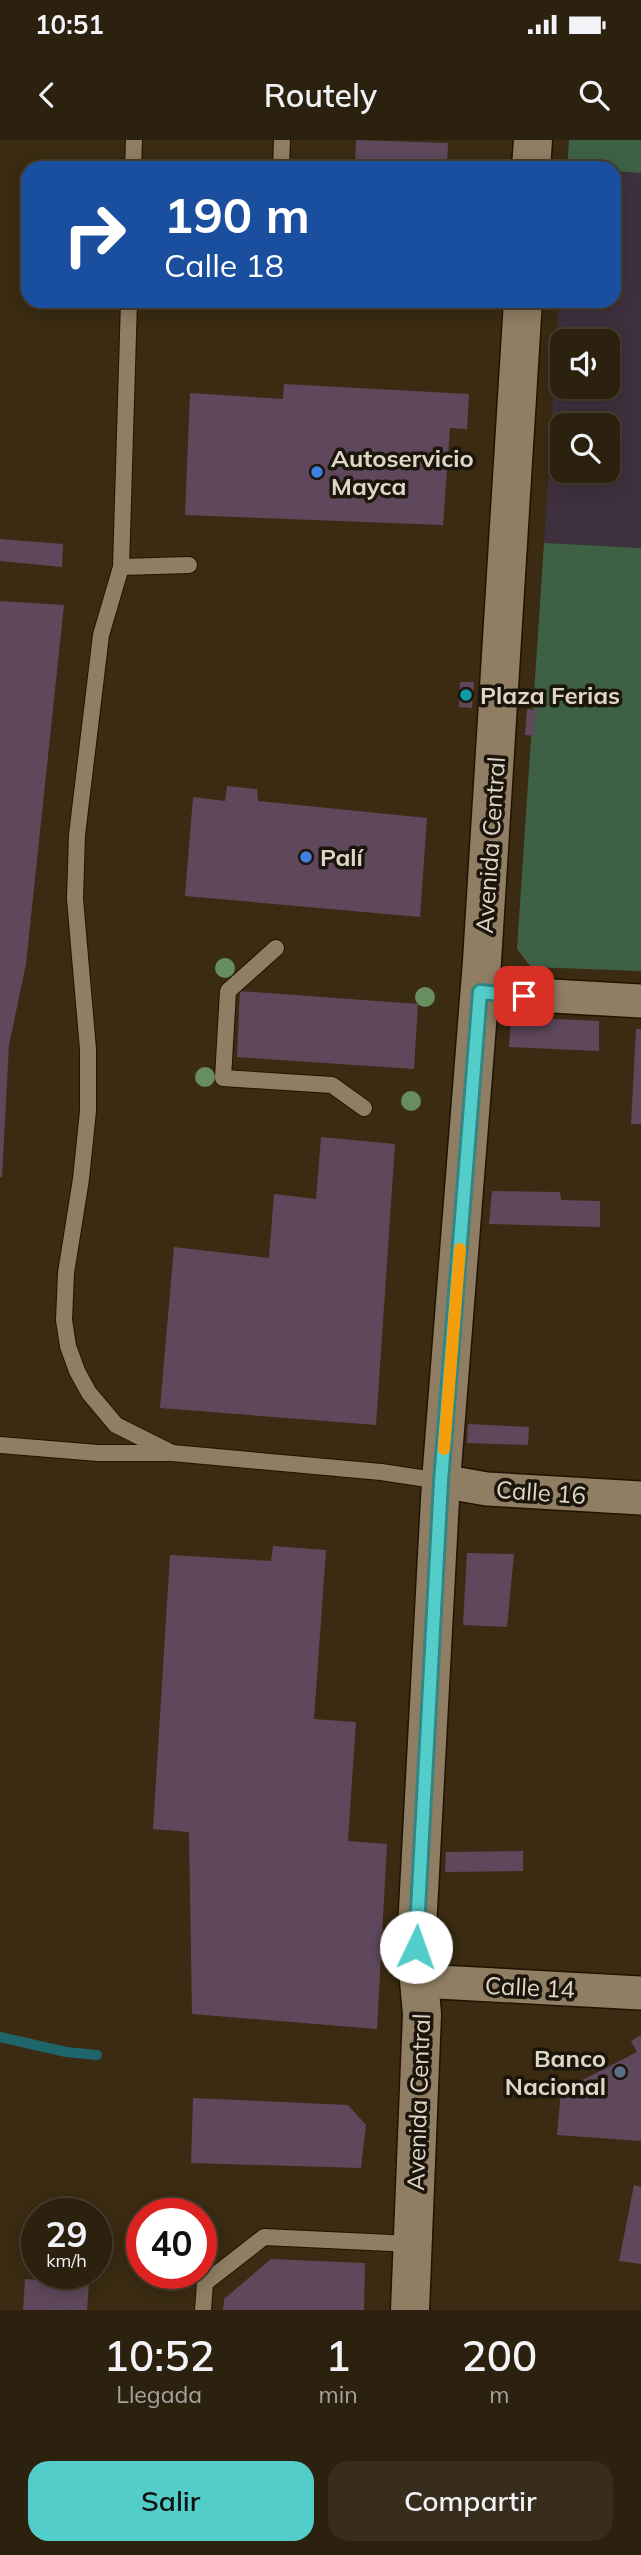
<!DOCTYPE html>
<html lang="es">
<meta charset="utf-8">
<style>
:root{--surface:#2c200e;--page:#382d1c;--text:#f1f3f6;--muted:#a6a39e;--line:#483e2e;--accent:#53cdc9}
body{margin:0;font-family:Mulish,sans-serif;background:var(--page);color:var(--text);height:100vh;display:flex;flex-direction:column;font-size:26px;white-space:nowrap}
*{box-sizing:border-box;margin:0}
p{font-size:23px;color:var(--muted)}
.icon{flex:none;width:38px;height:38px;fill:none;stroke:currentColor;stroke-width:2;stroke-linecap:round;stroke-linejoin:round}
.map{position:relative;height:2170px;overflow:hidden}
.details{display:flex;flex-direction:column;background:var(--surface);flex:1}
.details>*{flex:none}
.hud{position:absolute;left:21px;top:21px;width:600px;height:147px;border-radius:21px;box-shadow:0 4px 18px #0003,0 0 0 2px var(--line);background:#1a4fa0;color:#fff;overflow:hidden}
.controls{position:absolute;left:550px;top:189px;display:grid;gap:14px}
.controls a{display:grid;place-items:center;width:70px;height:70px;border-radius:14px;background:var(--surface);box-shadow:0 4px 18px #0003,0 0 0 2px var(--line);font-size:35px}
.speed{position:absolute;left:21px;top:2058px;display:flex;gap:14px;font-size:35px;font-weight:700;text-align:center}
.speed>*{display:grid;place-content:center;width:91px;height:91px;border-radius:50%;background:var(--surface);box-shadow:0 4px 18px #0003,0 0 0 2px var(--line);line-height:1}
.speed small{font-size:18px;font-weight:400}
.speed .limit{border:10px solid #d22;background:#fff;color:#111}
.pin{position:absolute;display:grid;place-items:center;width:60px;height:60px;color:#fff;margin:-30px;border-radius:14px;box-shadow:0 4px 10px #0006}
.me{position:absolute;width:77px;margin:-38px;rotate:3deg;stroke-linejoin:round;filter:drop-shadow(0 0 5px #0008)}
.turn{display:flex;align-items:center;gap:24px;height:147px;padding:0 28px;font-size:32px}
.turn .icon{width:91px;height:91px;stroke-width:2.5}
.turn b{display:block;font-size:49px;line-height:60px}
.eta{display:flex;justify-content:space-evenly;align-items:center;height:119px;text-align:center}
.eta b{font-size:42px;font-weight:600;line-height:49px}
.button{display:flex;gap:14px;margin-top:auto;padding:14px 28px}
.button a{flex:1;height:80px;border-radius:21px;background:var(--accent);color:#111;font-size:28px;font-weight:600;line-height:80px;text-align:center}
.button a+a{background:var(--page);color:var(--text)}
.status{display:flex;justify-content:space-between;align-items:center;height:49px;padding:0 35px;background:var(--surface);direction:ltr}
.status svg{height:19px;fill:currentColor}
header{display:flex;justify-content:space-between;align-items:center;height:91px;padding:0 28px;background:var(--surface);font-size:32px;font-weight:600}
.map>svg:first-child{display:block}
.education{fill:#3f303d;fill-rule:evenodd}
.green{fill:#3e6146}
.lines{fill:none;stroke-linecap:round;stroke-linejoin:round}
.stream{stroke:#1e666b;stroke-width:10}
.building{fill:#5f485c}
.lane-casing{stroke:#211300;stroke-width:18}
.street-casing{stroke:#211300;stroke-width:36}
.secondary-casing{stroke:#211300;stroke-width:41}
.lane{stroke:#8f7e63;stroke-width:16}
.street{stroke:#8f7e63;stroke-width:33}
.secondary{stroke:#8f7e63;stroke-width:38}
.tree{fill:#688d61}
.route-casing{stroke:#368583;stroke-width:18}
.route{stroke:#53cdc9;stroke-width:12}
.slow{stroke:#f59e0b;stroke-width:12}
.shop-dot{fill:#3f7fe0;stroke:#1c150b;stroke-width:2.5}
.culture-dot{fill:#0f9aa8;stroke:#1c150b;stroke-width:2.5}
.service-dot{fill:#5c6f8a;stroke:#1c150b;stroke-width:2.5}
.labels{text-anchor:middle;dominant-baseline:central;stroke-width:7;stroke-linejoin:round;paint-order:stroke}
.poi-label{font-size:24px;font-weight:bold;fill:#e0d6c8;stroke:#1c150b;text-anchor:start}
.street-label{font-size:24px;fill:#e0d6c8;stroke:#1c150b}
</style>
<div class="status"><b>10:51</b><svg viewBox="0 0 49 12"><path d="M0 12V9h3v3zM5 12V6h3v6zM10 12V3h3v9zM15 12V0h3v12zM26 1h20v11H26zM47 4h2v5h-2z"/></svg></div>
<header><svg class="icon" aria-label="back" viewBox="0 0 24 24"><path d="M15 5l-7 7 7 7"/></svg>Routely<svg class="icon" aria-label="search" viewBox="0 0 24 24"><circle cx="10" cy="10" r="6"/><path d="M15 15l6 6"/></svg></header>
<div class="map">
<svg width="641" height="2170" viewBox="0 0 641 2170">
<rect width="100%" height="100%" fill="#3a2b12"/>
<!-- education -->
<path class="education" d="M614,31l27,2v375l-97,-5 15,-242h55zM562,201h45v46h-45zM562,285h45v46h-45z"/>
<!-- green -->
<g class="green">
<path d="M569,0h72v33l-27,-2v-3h-47z"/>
<path d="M544,403l97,5v423l-110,-4 -14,-18z"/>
</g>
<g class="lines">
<!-- stream -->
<path class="stream" d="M0,1897l66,15 31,3"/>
</g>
<!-- building -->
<g class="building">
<path d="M356,0l92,3 -1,25h-92z"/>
<path d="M284,244l185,10 -2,35 -17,-1 -7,97 -258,-10 5,-122 93,6z"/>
<path d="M0,399l63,5 -1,23 -62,-6z"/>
<path d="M0,461l64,4 -38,359 -17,81 -7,132h-2z"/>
<path d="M460,542h14l-2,26 -13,-1z"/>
<path d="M527,569l9,1 -2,26 -9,-1z"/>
<path d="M227,646l30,3 1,12 169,17 -7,99 -235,-21 8,-99 32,4z"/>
<path d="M240,851l178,13 -4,65 -177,-12z"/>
<path d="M511,877l88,4v30l-90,-4z"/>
<path d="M636,889h5v95h-10z"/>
<path d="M321,997l74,7 -19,281 -216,-17 14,-161 95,11 5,-64 42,5z"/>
<path d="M492,1051l68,1 1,8 39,1v26l-111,-3z"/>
<path d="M468,1284l61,3 -1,18 -61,-2z"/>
<path d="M273,1406l53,4 -12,169 42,3 -8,119 39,3 -10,185 -185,-15 -3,-182 -36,-3 17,-274 101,6z"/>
<path d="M467,1413l47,1 -7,73 -44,-2z"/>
<path d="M523,1711v20l-78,1 1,-20z"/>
<path d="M641,1895v106l-84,-6 4,-44 76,-39 -6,-11z"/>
<path d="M193,1958l155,7 18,20 -5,43 -170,-5z"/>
<path d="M634,2045l7,2v77l-22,-3z"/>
<path d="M271,2119l94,4 -1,47h-141l1,-11z"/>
<path d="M25,2139l64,4 -2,27h-64z"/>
</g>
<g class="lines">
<defs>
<g id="lane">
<path d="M133,28l1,-28"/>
<path d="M281,28l1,-28"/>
<path d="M129,161l-8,266 -20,68 -24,200 -2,64 13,150v62l-7,68 -15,94 -2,47 4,26 9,25 12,22 27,32 56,28"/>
<path d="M121,427l68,-2"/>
<path d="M276,808l-48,43 -5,87 109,7 32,23"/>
<path d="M0,1305l98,8h74l209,19 60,9"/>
<path d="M203,2170l2,-27 59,-46 148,7"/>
</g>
<g id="street">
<path d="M480,852l161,9"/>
<path d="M441,1341l46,8 154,9"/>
<path d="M420,1841l221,12"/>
</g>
<g id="secondary">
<path d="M531,28l2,-28"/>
<path d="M410,2170l12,-296 -6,-67 25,-466 41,-520 41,-660"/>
</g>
</defs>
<!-- lane casing -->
<use href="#lane" class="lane-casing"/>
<!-- street casing -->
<use href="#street" class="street-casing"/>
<!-- secondary casing -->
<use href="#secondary" class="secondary-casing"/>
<!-- lane -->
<use href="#lane" class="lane"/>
<!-- street -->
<use href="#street" class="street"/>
<!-- secondary -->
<use href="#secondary" class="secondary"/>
</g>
<!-- trees -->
<g class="tree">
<circle cx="225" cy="828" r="10"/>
<circle cx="425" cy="857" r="10"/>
<circle cx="205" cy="937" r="10"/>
<circle cx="411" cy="961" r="10"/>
</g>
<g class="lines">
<defs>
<path id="route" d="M416,1807l25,-466 39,-489 44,4"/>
</defs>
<!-- route casing -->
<use href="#route" class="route-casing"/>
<!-- route -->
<use href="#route" class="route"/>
<!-- slow -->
<path class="slow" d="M444,1309l16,-200"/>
</g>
<!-- markers -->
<g class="shop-dot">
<circle cx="317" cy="332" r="7"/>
<circle cx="306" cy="717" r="7"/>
</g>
<circle class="culture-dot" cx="466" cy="555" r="7"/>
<circle class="service-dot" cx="620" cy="1932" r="7"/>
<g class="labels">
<!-- poi labels -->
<g class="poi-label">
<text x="331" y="318">Autoservicio<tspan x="331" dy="28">Mayca</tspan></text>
<text x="480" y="555">Plaza Ferias</text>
<text x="320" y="717">Palí</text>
<text x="606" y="1918" text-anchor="end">Banco<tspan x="606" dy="28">Nacional</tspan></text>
</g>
<!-- street labels -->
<g class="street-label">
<text transform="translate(490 705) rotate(-86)">Avenida Central</text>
<text transform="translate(541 1352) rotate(4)">Calle 16</text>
<text transform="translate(530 1847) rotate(3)">Calle 14</text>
<text transform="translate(418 1962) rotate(-88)">Avenida Central</text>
</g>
</g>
</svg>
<div class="controls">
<a><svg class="icon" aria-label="sound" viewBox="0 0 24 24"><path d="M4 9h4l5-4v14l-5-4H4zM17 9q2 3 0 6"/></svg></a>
<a><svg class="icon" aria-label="search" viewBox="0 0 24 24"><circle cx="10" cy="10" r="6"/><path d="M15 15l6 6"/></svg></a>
</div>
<div class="speed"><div>29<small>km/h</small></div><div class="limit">40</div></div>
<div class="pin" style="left:524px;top:856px;background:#d93025"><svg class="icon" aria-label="arrive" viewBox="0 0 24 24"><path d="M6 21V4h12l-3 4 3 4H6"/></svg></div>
<svg class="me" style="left:416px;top:1807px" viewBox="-20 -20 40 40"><circle r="19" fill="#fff"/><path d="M0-13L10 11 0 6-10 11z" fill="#53cdc9"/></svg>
<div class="hud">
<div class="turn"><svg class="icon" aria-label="right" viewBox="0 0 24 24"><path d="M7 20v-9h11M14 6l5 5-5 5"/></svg><div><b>190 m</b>Calle 18</div></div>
</div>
</div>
<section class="details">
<div class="eta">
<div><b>10:52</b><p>Llegada</p></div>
<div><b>1</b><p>min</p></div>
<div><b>200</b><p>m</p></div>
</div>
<div class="button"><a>Salir</a><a>Compartir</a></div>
</section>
